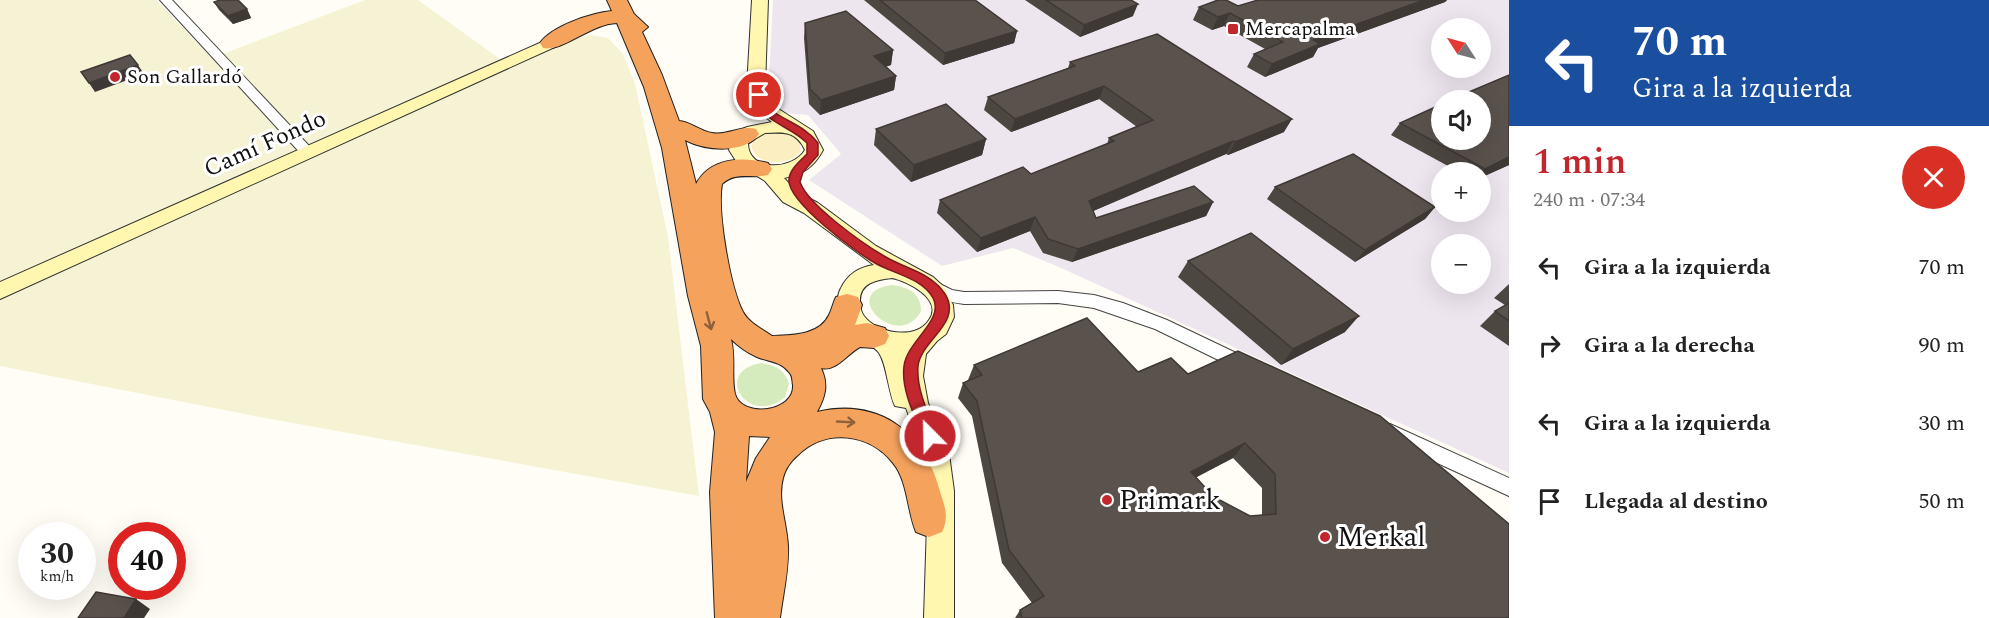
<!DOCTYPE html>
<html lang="es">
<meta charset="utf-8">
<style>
:root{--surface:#fff;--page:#f6f6f6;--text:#222;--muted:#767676;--accent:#c4262e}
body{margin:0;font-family:Spectral,serif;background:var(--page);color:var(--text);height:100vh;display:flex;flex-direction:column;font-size:22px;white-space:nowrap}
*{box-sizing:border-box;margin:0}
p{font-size:20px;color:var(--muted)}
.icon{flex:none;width:33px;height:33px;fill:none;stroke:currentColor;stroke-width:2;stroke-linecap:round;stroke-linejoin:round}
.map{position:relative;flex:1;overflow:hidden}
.details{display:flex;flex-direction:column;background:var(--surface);width:480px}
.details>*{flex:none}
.top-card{background:#1a4fa0;color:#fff;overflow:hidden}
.needle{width:39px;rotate:306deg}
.controls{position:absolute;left:1431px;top:18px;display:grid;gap:12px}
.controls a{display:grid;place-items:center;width:60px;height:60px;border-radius:50%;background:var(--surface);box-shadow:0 6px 24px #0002;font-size:30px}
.speed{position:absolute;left:18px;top:522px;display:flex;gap:12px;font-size:30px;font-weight:700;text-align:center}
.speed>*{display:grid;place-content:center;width:78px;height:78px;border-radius:50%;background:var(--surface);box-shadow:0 6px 24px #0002;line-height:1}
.speed small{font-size:15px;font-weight:400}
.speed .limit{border:9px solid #d22;background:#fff;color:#111}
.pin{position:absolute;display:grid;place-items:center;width:51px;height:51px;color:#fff;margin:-26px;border:3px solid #fff;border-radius:50%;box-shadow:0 2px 6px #0007}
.me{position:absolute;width:66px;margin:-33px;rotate:337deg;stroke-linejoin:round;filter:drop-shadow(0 0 4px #0008)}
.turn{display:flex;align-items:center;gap:21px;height:126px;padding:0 24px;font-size:27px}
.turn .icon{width:78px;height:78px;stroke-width:2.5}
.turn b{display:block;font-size:42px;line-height:51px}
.round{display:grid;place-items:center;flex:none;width:63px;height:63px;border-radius:32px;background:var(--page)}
.summary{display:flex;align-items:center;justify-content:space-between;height:102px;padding:0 24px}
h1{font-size:36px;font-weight:600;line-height:45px;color:var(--accent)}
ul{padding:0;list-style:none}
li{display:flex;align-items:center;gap:18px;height:78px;padding:0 24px}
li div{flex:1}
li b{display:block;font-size:22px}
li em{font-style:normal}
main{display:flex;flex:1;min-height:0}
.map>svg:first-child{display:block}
.industrial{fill:#eee6ef;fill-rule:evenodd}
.farmland{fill:#f6f3d4}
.green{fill:#d5ebbd}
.sand{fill:#fbeec1}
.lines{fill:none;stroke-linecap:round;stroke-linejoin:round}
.street-casing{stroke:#444;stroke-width:2}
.secondary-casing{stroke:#333;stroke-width:2}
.highway-casing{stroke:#222;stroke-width:2}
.street{fill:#fff;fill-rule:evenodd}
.secondary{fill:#fff6b0;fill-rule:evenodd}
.highway{fill:#f5a25d;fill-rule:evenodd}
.wall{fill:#4d4742;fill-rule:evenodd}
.shaded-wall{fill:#3f3936}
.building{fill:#5a524d;stroke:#3f3936;stroke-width:1.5;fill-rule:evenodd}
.oneway{stroke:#8e613b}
.route{fill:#c4262e;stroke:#7f191e;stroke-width:1.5}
.poi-dot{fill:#c4262e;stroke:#fff;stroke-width:2}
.labels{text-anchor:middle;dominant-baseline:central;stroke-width:6;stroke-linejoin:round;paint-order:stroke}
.far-poi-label{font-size:20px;fill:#111;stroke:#fff;text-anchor:start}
.street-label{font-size:24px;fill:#111;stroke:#fff}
.near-poi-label{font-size:28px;fill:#111;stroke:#fff;text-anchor:start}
</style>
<main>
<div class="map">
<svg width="1509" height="618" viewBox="0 0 1509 618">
<rect width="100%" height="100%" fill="#fffdf5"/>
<!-- industrial -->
<path class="industrial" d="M773,0h736v473l-450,-206 -46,-19 -71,18 -133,-86 32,-26 -33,-39 -23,-2 -17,-13zM1442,28h38v40h-38zM1442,100h38v40h-38zM1442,172h38v40h-38zM1442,244h38v40h-38z"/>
<!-- farmland -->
<path class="farmland" d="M0,0h156l56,58 153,-58h53l93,67 65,-29 15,-3 17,3 15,16 12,30 33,153 31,259 -434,-78 -265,-52z"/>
<!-- green -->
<g class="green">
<path d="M892,285c16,2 29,8 29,26 -22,42 -85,-19 -29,-26z"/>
<path d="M761,363c15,2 24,7 28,21l-4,13c-36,31 -74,-25 -24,-34z"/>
</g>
<!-- sand -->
<path class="sand" d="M770,132l17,1 12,7 2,11c-11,14 -31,14 -45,5l-5,-9c3,-10 10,-13 19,-15z"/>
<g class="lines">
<defs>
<g id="street">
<path d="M160,0h12l141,150 2,3 -2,3h-10z"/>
<path d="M932,280l20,10 12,2 94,-1 36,4 29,8 44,17 86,41 3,5 -3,5 -6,2 -6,-2 -86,-42 -61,-21 -36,-5 -94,1c-14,-2 -33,-5 -40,-18l2,-4z"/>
<path d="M1390,424l119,54v18l-126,-58 -2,-6 2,-6z"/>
</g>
<g id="secondary">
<path d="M752,0h16l-3,87 4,16 44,28 10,19c-9,17 -20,24 -39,28l13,14 21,11 58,43 57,31 11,10 9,18 1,12 -8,17 -9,7 -11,13 -3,22 5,27 21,51 5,37v127h-30l4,-127 -5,-37 -17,-46 -11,-2c-7,-15 -8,-41 -16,-53 -5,-7 -13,-9 -19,-13 -17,-11 -28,-35 -19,-52 7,-14 18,-21 33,-23l-70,-52 -21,-11 -18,-21 -27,-17 -9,-14 3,-12 6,-7 9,-4 25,-5 -29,-22 4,-13zM765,133c19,-1 31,-2 40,17 -13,21 -57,22 -57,-7zM892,278c15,3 52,21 37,42 -13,21 -53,13 -65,-4 -3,-4 -4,-9 -4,-14 -1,-19 16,-22 32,-24z"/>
<path d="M551,38l6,2 2,3 -2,3 -557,253v-17z"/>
</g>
<path id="highway" d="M607,0h20l7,14 14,13 -6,5 20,43 17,46c12,1 21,10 33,12 16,3 28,-8 44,-4l3,5c-14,21 -55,16 -74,6l11,44c14,-26 46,-28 72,-21l4,6 -4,6c-17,4 -32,-4 -46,9 -5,27 8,103 21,128 6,11 19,17 29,24 19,-1 47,0 57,-21 3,-6 4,-12 7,-18l11,-3 11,3 4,8 -7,20 12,-2 18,5 4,8 -4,8 -11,4 -14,-1c-13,7 -24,25 -39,21 8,17 4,29 -4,44 60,-14 106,18 122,76 5,18 11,27 3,44l-13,5 -13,-5c-9,-21 -8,-51 -23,-69 -24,-30 -67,-35 -95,-8 -7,6 -13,14 -15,23 -6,22 4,45 5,68 1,24 -5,48 -8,72h-65l-5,-126 5,-60 -5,-20 -7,-13 -2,-53 -13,-50 -26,-148 -18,-61 -27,-64c-27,1 -54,29 -74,25l-3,-5c12,-17 51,-30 72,-32zM731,339c7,7 17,14 26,18 12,5 23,4 32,15 4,4 3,8 4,13 2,27 -51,34 -58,9 -4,-17 1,-36 -4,-55zM749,436l21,1 -14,21 -10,24z"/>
</defs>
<!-- street casing -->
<use href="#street" class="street-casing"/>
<!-- secondary casing -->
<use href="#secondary" class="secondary-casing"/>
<!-- highway casing -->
<use href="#highway" class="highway-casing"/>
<!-- street -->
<use href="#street" class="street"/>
<!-- secondary -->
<use href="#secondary" class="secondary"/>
<!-- highway -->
<use href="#highway" class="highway"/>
</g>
<!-- wall -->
<g class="wall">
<path d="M864,0h111l42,31 -3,12 -71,22z"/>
<path d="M1025,0h106l2,16 -53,21z"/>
<path d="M1258,0h189l-2,2 -127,46 -5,9 -48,20 -18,-10 7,-13 11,-5 -41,-23 -12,4 -19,-10 6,-13 39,-1z"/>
<path d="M214,2l33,7 4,9 -18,6 -14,-14z"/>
<path d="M805,23l88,27 -2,15 -6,2 11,9 -2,14 -74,25 -11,-11 -5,-66z"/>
<path d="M1070,62l214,70 -56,23 -2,-1 -133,57 3,7 117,-16 -7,14 -134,46 -29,-9 -13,-22 -53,21 -40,-39 3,-13 91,-26 76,-30 2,-6 28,-11 -38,-28 -88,33 -27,-22 4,-13 80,-29z"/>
<path d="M1509,75v90l-29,13v-6h-21l-68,-37 9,-12z"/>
<path d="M876,129l110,10 -4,16 -71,27 -37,-37z"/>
<path d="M1275,187l160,20 -10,12 -70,43 -88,-63z"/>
<path d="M1188,261l157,71 -64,33 -103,-88z"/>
<path d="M1509,284v62l-29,-20 15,-15 10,-6 -11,-7z"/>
<path d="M974,365l214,9 321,244h-494l5,-8 12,-7 -30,-40 -30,-147 -14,-18 5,-15 5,-3zM1233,458l29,30v27l-12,1 -36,-19 -18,-20z"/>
</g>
<!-- shaded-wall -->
<g class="shaded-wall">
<path d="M1424,0h23l-2,2 -127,46 -5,9 -48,20 7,-13 41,-24z"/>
<path d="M1138,4l-5,12 -53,21 4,-12z"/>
<path d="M247,9l4,9 -18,6 -5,-8z"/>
<path d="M1230,13l-6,13 -12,4 6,-13z"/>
<path d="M1017,31l-3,12 -71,22 2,-12z"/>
<path d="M893,50l-2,15 -19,6 2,-15z"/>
<path d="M138,65l6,9 -49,18 -6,-9z"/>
<path d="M896,76l-2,14 -74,25 1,-15z"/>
<path d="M1104,86l-5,13 -88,33 4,-13z"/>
<path d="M1292,119l-8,13 -56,23 7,-13z"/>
<path d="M986,139l-4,16 -71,27 3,-17z"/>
<path d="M1233,141l-7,13 -142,61 5,-14z"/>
<path d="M1509,157v8l-29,13v-4l5,-5z"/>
<path d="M1213,202l-7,14 -134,46 6,-13z"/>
<path d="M1435,207l-10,12 -70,43 10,-12z"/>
<path d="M1035,217l-5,14 -53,21 4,-14z"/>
<path d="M1359,316l-14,16 -64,33 12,-16z"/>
<path d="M1245,443l-12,15 -53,28 11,-14z"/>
<path d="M136,599l14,10 -6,9h-20z"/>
</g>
<!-- building -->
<g class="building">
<path d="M220,0h18l9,9 -19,7 -14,-14z"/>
<path d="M880,0h95l42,31 -72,22z"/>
<path d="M1046,0h85l7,4 -54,21z"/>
<path d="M1218,0h8l12,6 20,-6h166l-111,40 7,4 -48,20 -18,-10 29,-12 -53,-29 -12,4 -19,-10z"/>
<path d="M846,11l47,39 -19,6 22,20 -75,24 -11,-11 -5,-66z"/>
<path d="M1157,34l135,85 -57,23 -2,-1 -144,60 7,17 98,-32 19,16 -135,47 -30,-10 -13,-22 -54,21 -41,-38 83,-33 8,7 83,-33 -5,-3 44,-18 -49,-34 -89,33 -27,-22 87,-31 -5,-4z"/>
<path d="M130,55l8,10 -49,18 -8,-11z"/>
<path d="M1509,75v82l-24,12 -85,-46 42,-19v36h38v-40h-30z"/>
<path d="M946,104l40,35 -72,26 -38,-36z"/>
<path d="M1353,154l82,53 -70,43 -90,-63z"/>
<path d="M1251,233l108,83 -66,33 -105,-88z"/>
<path d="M1509,303v18l-14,-10z"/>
<path d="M1087,318l51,54 33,-14 17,16 50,-23 142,65 129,108v94h-487l-2,-8 24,-14 -35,-46 -32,-149 -14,-18 19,-8 -8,-10zM1245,443l30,31 1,40 -26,2 -36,-19 -23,-25z"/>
<path d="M96,592l40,7 -12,19h-46z"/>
</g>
<!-- one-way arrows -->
<defs><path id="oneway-shaft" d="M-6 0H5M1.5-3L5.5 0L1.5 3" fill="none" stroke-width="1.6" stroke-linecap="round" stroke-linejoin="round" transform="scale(1.5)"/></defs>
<g class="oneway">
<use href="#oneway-shaft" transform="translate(709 321) rotate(75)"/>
<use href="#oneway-shaft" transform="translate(846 422) rotate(3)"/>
</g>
<!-- route -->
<path class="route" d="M759,92l4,1c2,6 3,12 8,17 16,12 34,16 47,33v12l-15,17 -3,10c8,23 62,61 84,74 21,13 47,16 61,38 18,29 -24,46 -27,72 -2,24 11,49 20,70l-2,4 -6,2 -5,-2 -2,-4c-9,-21 -22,-47 -19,-70 3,-25 41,-46 29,-68 -11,-20 -39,-24 -58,-35 -18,-10 -89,-62 -86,-84 1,-10 11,-18 18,-25v-11c-16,-17 -50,-23 -53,-48z"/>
<!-- markers -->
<g class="poi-dot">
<rect x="1227" y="23" width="12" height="12" rx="3"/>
<circle cx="115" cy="77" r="6"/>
<circle cx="1107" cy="500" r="6"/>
<circle cx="1325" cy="537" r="6"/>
</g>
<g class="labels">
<!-- far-poi labels -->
<g class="far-poi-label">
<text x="1245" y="29">Mercapalma</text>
<text x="127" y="77">Son Gallardó</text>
</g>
<!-- street labels -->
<g class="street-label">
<text transform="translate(265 144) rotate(-24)">Camí Fondo</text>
</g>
<!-- near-poi labels -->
<g class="near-poi-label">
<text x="1119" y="500">Primark</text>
<text x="1337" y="537">Merkal</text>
</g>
</g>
</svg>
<div class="controls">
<a><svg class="needle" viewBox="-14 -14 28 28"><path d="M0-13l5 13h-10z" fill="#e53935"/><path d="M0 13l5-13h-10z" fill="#767676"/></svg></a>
<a><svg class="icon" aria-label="sound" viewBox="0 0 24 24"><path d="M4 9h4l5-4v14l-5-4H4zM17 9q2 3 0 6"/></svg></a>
<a>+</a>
<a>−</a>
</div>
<div class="speed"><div>30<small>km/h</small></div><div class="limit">40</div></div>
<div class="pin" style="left:759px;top:95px;background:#d93025"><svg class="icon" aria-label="arrive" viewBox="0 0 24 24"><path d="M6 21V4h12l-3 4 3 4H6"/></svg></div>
<svg class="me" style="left:930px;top:436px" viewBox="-20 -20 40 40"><circle r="17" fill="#c4262e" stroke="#fff" stroke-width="3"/><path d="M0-11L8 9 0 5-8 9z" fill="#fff"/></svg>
</div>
<section class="details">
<div class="top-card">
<div class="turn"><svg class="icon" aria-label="left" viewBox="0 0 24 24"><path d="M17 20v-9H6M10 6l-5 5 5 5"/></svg><div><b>70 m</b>Gira a la izquierda</div></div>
</div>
<div class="summary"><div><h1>1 min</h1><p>240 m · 07:34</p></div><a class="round" style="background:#d93025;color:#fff"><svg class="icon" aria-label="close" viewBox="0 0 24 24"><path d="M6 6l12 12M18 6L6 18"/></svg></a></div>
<ul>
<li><svg class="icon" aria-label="left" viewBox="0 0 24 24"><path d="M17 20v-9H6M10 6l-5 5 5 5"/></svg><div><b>Gira a la izquierda</b></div><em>70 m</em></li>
<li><svg class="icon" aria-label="right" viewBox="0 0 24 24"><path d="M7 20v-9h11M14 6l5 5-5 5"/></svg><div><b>Gira a la derecha</b></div><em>90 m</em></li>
<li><svg class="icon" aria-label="left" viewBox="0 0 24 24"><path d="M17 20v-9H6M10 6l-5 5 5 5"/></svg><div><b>Gira a la izquierda</b></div><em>30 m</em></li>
<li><svg class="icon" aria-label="arrive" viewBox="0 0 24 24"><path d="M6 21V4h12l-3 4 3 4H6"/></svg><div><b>Llegada al destino</b></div><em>50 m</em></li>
</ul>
</section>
</main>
